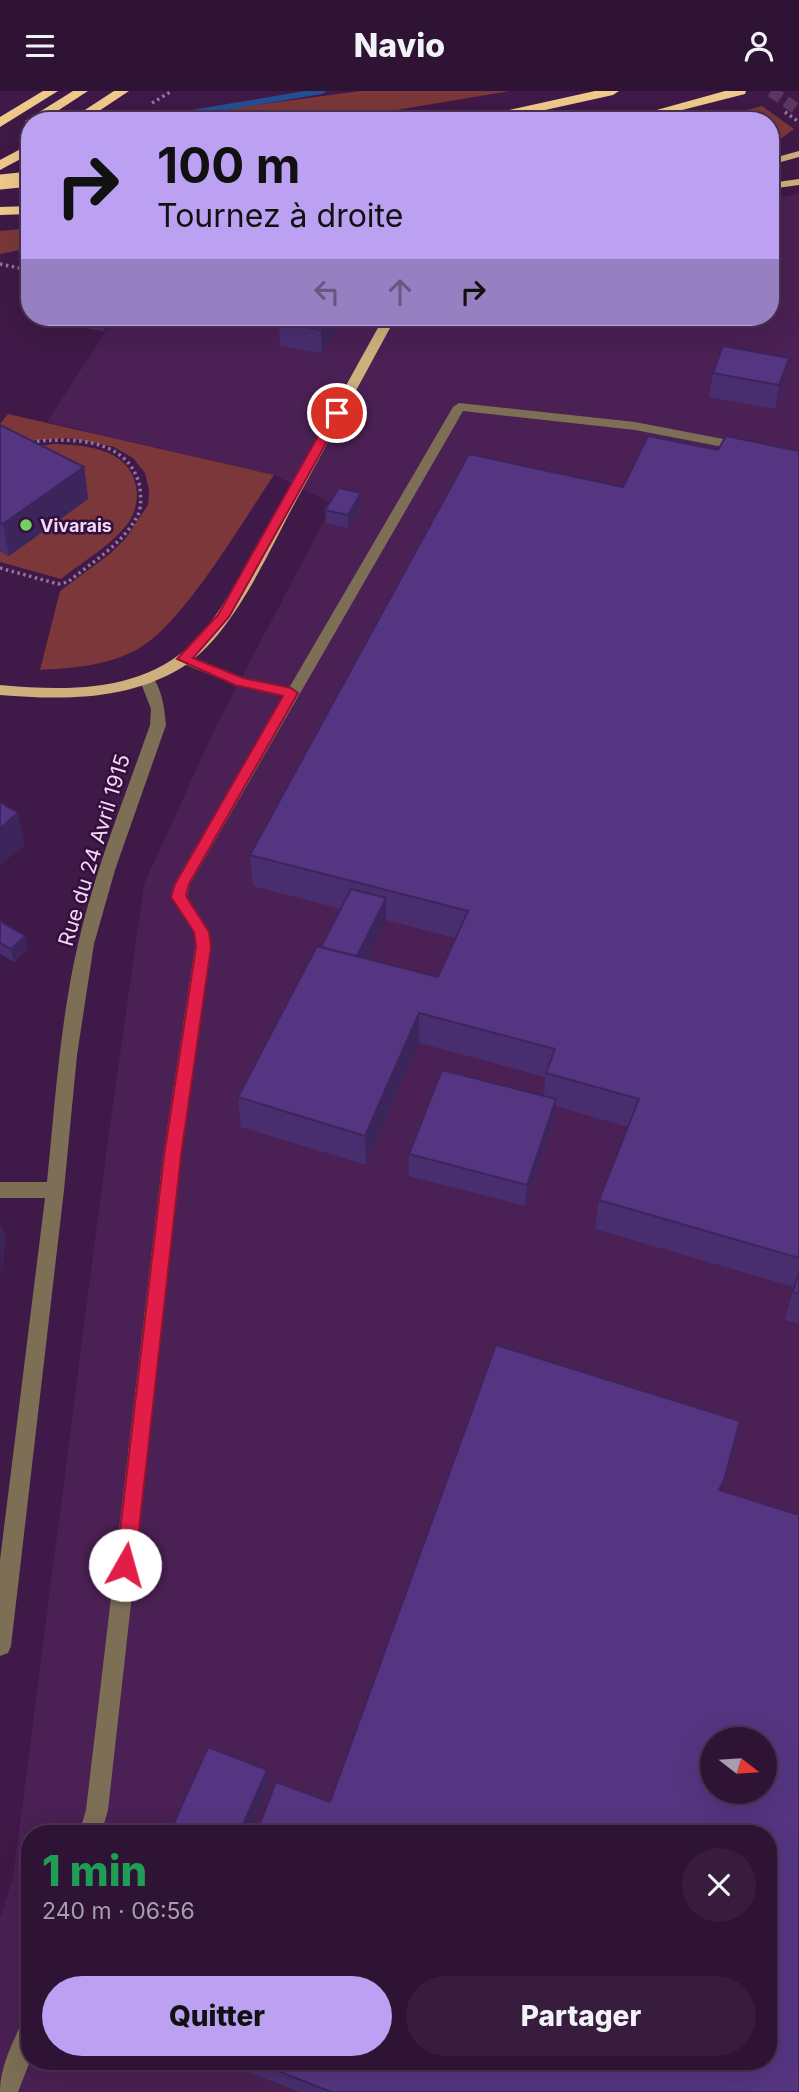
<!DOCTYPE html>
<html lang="fr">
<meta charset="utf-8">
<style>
:root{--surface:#2f1335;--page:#371c3d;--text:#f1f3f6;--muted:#a79ead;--line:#4a3250;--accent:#bca0f2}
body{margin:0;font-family:Inter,sans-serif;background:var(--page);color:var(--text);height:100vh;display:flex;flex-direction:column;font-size:26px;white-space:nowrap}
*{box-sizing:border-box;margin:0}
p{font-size:23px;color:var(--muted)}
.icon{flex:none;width:38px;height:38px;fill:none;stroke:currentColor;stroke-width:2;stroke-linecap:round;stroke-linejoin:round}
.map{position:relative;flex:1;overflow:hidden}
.details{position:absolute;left:21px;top:1734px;width:756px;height:245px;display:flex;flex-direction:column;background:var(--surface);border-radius:28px;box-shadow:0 7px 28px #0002,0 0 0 2px var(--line)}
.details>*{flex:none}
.hud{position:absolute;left:21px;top:21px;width:758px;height:214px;border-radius:28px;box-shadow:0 7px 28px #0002,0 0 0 2px var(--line);background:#bca0f2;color:#111;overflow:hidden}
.needle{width:46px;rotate:107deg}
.fabs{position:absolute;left:700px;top:1636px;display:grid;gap:14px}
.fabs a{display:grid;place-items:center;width:77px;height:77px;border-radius:50%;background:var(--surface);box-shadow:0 7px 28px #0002,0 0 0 2px var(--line);font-size:35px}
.pin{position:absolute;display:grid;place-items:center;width:60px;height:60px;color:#fff;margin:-30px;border:4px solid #fff;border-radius:50%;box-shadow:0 2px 7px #0007}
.me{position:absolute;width:77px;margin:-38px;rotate:7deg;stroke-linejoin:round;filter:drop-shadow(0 0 5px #0008)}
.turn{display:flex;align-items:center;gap:24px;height:147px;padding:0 21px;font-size:32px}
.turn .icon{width:91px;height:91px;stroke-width:2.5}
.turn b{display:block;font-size:49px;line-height:60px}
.lanes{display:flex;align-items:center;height:66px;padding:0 21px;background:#0003;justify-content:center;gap:35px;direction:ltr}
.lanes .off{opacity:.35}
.round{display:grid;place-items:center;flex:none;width:74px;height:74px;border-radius:37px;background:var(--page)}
.headline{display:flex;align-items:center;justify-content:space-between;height:119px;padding:0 21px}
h1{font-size:42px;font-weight:800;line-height:52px;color:#1e9e55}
.cta{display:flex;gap:14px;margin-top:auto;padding:14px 21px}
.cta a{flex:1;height:80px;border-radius:42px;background:var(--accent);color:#111;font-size:28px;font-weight:800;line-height:80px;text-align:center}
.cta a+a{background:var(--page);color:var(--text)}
header{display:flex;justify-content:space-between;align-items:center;height:91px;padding:0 21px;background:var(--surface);font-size:32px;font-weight:800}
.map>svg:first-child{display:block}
.built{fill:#4b2054;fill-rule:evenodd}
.green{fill:#7b3739}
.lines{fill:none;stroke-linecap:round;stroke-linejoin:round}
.stream{fill:#254e93;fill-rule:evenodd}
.major-tunnel{stroke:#5a3661;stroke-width:12;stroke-dasharray:12 6;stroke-linecap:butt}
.path{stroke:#94769c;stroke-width:3.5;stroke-dasharray:2.5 3.5;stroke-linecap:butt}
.minor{fill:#7d6e56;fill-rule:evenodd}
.major{fill:#ceb07c;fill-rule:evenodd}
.highway{fill:#efca8b;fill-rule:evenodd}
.highway-bridge{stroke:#efca8b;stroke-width:15}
.wall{fill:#492e6f;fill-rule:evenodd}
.shaded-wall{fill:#3c255a}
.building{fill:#553581;stroke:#3c255a;stroke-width:2;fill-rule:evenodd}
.route{fill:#e11d48;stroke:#92132f;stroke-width:2}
.poi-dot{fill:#72d25d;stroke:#340f3c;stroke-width:2.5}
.labels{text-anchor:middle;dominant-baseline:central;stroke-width:5;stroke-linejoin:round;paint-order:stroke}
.far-poi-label{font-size:18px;font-weight:bold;fill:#f1daf7;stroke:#340f3c;text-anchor:start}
.street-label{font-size:21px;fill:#f1daf7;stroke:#340f3c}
</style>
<header><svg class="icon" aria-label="menu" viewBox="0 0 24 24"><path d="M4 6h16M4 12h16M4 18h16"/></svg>Navio<svg class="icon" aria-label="person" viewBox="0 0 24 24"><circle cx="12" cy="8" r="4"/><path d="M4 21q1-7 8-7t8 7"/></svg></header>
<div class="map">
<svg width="799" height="2001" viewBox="0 0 799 2001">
<rect width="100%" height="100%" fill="#3f1947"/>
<!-- built -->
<path class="built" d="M799,103v1898h-799v-173l13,-41 93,-724 38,-270 74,-162 115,-218 -59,-29 -227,-53 68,-105h655v-119zM712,1648h53v53h-53zM30,1743h738v227h-738z"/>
<!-- green -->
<g class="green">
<path d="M360,0h150l-179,30h-194z"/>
<path d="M762,15l32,23 -12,9 -12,2v-19h-63z"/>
<path d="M30,137v24l-10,-2 -20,4v-23z"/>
<path d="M8,323l266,61c-31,45 -93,154 -140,176 -30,15 -60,17 -94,19l20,-79 51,-38 15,-15 22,-33 1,-15 -4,-17 -12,-15 -19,-11 -44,-9 -56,4 -14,-6v-12z"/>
<path d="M54,353c36,1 80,6 83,49 0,13 -4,26 -13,35 -17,20 -43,35 -63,51l-61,-17v-11l9,5 16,-108z"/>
</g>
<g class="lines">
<!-- stream -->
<path class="stream" d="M305,0h22l-5,3 -155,26 -5,-3 5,-3z"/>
<!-- major-tunnel -->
<path class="major-tunnel" d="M771,0l24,17"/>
<!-- path -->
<g class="path">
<path d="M152,12l20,-12"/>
<path d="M785,21l14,10"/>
<path d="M0,173l30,6"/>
<path d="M0,477l58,16 10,-2c24,-20 55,-38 70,-67 4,-10 3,-22 1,-32 -14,-47 -71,-45 -111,-41"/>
</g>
<!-- minor -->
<g class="minor">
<path d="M459,312l176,19 109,21 7,4 -7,4 -109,-21 -172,-19 -273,473 -3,13 23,35 1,15 -30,209 -73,654 -7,24h-22l7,-24 77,-654 32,-209 -1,-14 -23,-36 3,-13 109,-188 -48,-11 -56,-23 -2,-3 7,-5 60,24 45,10 164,-281z"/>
<path d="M146,582c15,5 19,38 20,52l-51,145 -21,74 -17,111 -13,135 -53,456 -3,7 -8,3v-96l45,-362h-45v-16h47c8,-79 13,-160 31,-238 17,-75 47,-147 72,-219l1,-16 -12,-31z"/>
<path d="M30,1927v43l-12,31h-18c0,-25 12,-48 22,-70z"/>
</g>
<!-- major -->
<g class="major">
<path d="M799,60v6l-29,8v-6z"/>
<path d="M799,88v6l-29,4v-6z"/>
<path d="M384,226h12c-33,61 -66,121 -99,182 -29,53 -64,137 -116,169 -55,33 -119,32 -181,27v-10c68,6 142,8 194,-43 18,-18 31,-41 44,-62z"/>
</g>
<!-- highway -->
<g class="highway">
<path d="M43,0h15l-58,36v-10z"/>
<path d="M73,0h15l-46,30h-12v3l-5,-3z"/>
<path d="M114,0h15l-45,30h-16z"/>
<path d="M595,0h24l-6,4 -117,26h-25l6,-4z"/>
<path d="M725,0h21l-1,3 -106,27h-22z"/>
<path d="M30,53v10l-30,16v-10z"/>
<path d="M30,115v8l-30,1v-8z"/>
</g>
<!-- highway-bridge -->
<path class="highway-bridge" d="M0,91l30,-3"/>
</g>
<!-- wall -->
<g class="wall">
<path d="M76,226h32l1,7 -5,7 -27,-4z"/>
<path d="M343,226l-21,36 -42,-7 -1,-24z"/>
<path d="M713,282l72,9 -10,27 -66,-12z"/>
<path d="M0,334l84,42 4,32 -79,57 -9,-5z"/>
<path d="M718,359l81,1v873l-14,-4 9,-33 -199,-58 4,-29 29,-73 -73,-21 -1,15 -29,85 -116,-30v-22l135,-58 1,-19 -126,-34 -53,122 -125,-38 -3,-30 83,-150 20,-38 -88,-23 -3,-31 373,-368zM386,829l69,18 -17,39 -71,-18z"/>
<path d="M362,414l-14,23 -22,-5 -1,-13z"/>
<path d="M0,830l28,27 -14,14 -14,-8z"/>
<path d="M721,1400l78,601h-499l-57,-22 -2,-9h527l-438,-259z"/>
</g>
<!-- shaded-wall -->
<g class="shaded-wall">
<path d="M104,226h4l1,7 -5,7 -1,-13z"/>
<path d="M329,226h14l-21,36 -1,-23z"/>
<path d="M789,267l-4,24 -10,27 4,-24z"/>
<path d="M84,376l4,32 -79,57 -6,-32z"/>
<path d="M361,402l1,12 -14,23v-13z"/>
<path d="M18,722l7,32 -25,20v-37z"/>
<path d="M386,807v23l-32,65 -1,-23z"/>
<path d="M25,845l3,12 -14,14 -3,-13z"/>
<path d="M419,922v30l-53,122 -1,-29z"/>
<path d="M556,1008l-2,22 -29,85 2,-21z"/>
<path d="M2,1136l4,12 -5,35 -1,-31z"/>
<path d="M267,1679l2,15 -21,49h-9z"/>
</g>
<!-- building -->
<g class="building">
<path d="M282,226h47l-8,13 -42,-8z"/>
<path d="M723,255l66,12 -10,27 -66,-12z"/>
<path d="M0,334l84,42 -81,57 -3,-1z"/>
<path d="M648,345l70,14 8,-14 73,15v807l-200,-58 40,-101 -93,-26 9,-24 -136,-36 -54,123 -127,-39 79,-151 121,31 30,-66 -218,-56 219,-401 154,33z"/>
<path d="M339,397l22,5 -13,22 -23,-5z"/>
<path d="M0,711l18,11 -18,15z"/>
<path d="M351,798l35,9 -29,58 -36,-9z"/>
<path d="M0,830l25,15 -14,13 -11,-6z"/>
<path d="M442,979l114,29 -29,86 -118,-31z"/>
<path d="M0,1136h2l-2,16z"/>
<path d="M799,1181v22l-6,-2z"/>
<path d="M496,1254l244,76 -16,59 -5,10 80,25v577h-468l-78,-31h515v-227h-512l20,-52 54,20zM712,1648h53v53h-53z"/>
<path d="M208,1656l59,23 -28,64h-70z"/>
</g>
<!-- route -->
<path class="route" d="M337,319l6,3 -114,204 -36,41 50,20 48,10 7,5 -109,191 -3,12 23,36 2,15 -30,209 -46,409 -3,6 -7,3 -7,-3 -2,-6 48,-409 32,-209 -2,-15 -23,-35 4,-13 108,-188 -48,-11 -58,-26 41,-44 113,-202z"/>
<!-- markers -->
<circle class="poi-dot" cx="26" cy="434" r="7"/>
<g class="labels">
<!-- far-poi labels -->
<g class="far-poi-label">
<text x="40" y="434">Vivarais</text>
</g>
<!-- street labels -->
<g class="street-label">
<text transform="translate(94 759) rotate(-73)">Rue du 24 Avril 1915</text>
</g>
</g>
</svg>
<div class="fabs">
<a><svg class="needle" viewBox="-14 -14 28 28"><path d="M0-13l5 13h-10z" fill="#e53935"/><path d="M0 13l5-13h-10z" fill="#a79ead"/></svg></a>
</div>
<div class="pin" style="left:337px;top:322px;background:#d93025"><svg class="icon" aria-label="arrive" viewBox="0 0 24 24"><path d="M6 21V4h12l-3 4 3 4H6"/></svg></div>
<svg class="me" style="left:125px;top:1474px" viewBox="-20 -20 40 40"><circle r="19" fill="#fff"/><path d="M0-13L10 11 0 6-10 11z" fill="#e11d48"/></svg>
<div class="hud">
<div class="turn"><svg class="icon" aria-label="right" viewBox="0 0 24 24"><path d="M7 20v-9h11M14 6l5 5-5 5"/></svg><div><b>100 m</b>Tournez à droite</div></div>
<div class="lanes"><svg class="icon off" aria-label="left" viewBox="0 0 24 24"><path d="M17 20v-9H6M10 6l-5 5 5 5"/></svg><svg class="icon off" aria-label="ahead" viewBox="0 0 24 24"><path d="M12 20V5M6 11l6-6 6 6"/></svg><svg class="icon" aria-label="right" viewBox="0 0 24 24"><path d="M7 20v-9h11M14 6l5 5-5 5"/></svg></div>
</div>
<section class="details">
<div class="headline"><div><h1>1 min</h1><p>240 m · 06:56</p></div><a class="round"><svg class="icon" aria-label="close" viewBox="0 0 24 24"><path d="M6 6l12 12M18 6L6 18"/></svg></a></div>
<div class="cta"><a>Quitter</a><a>Partager</a></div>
</section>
</div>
